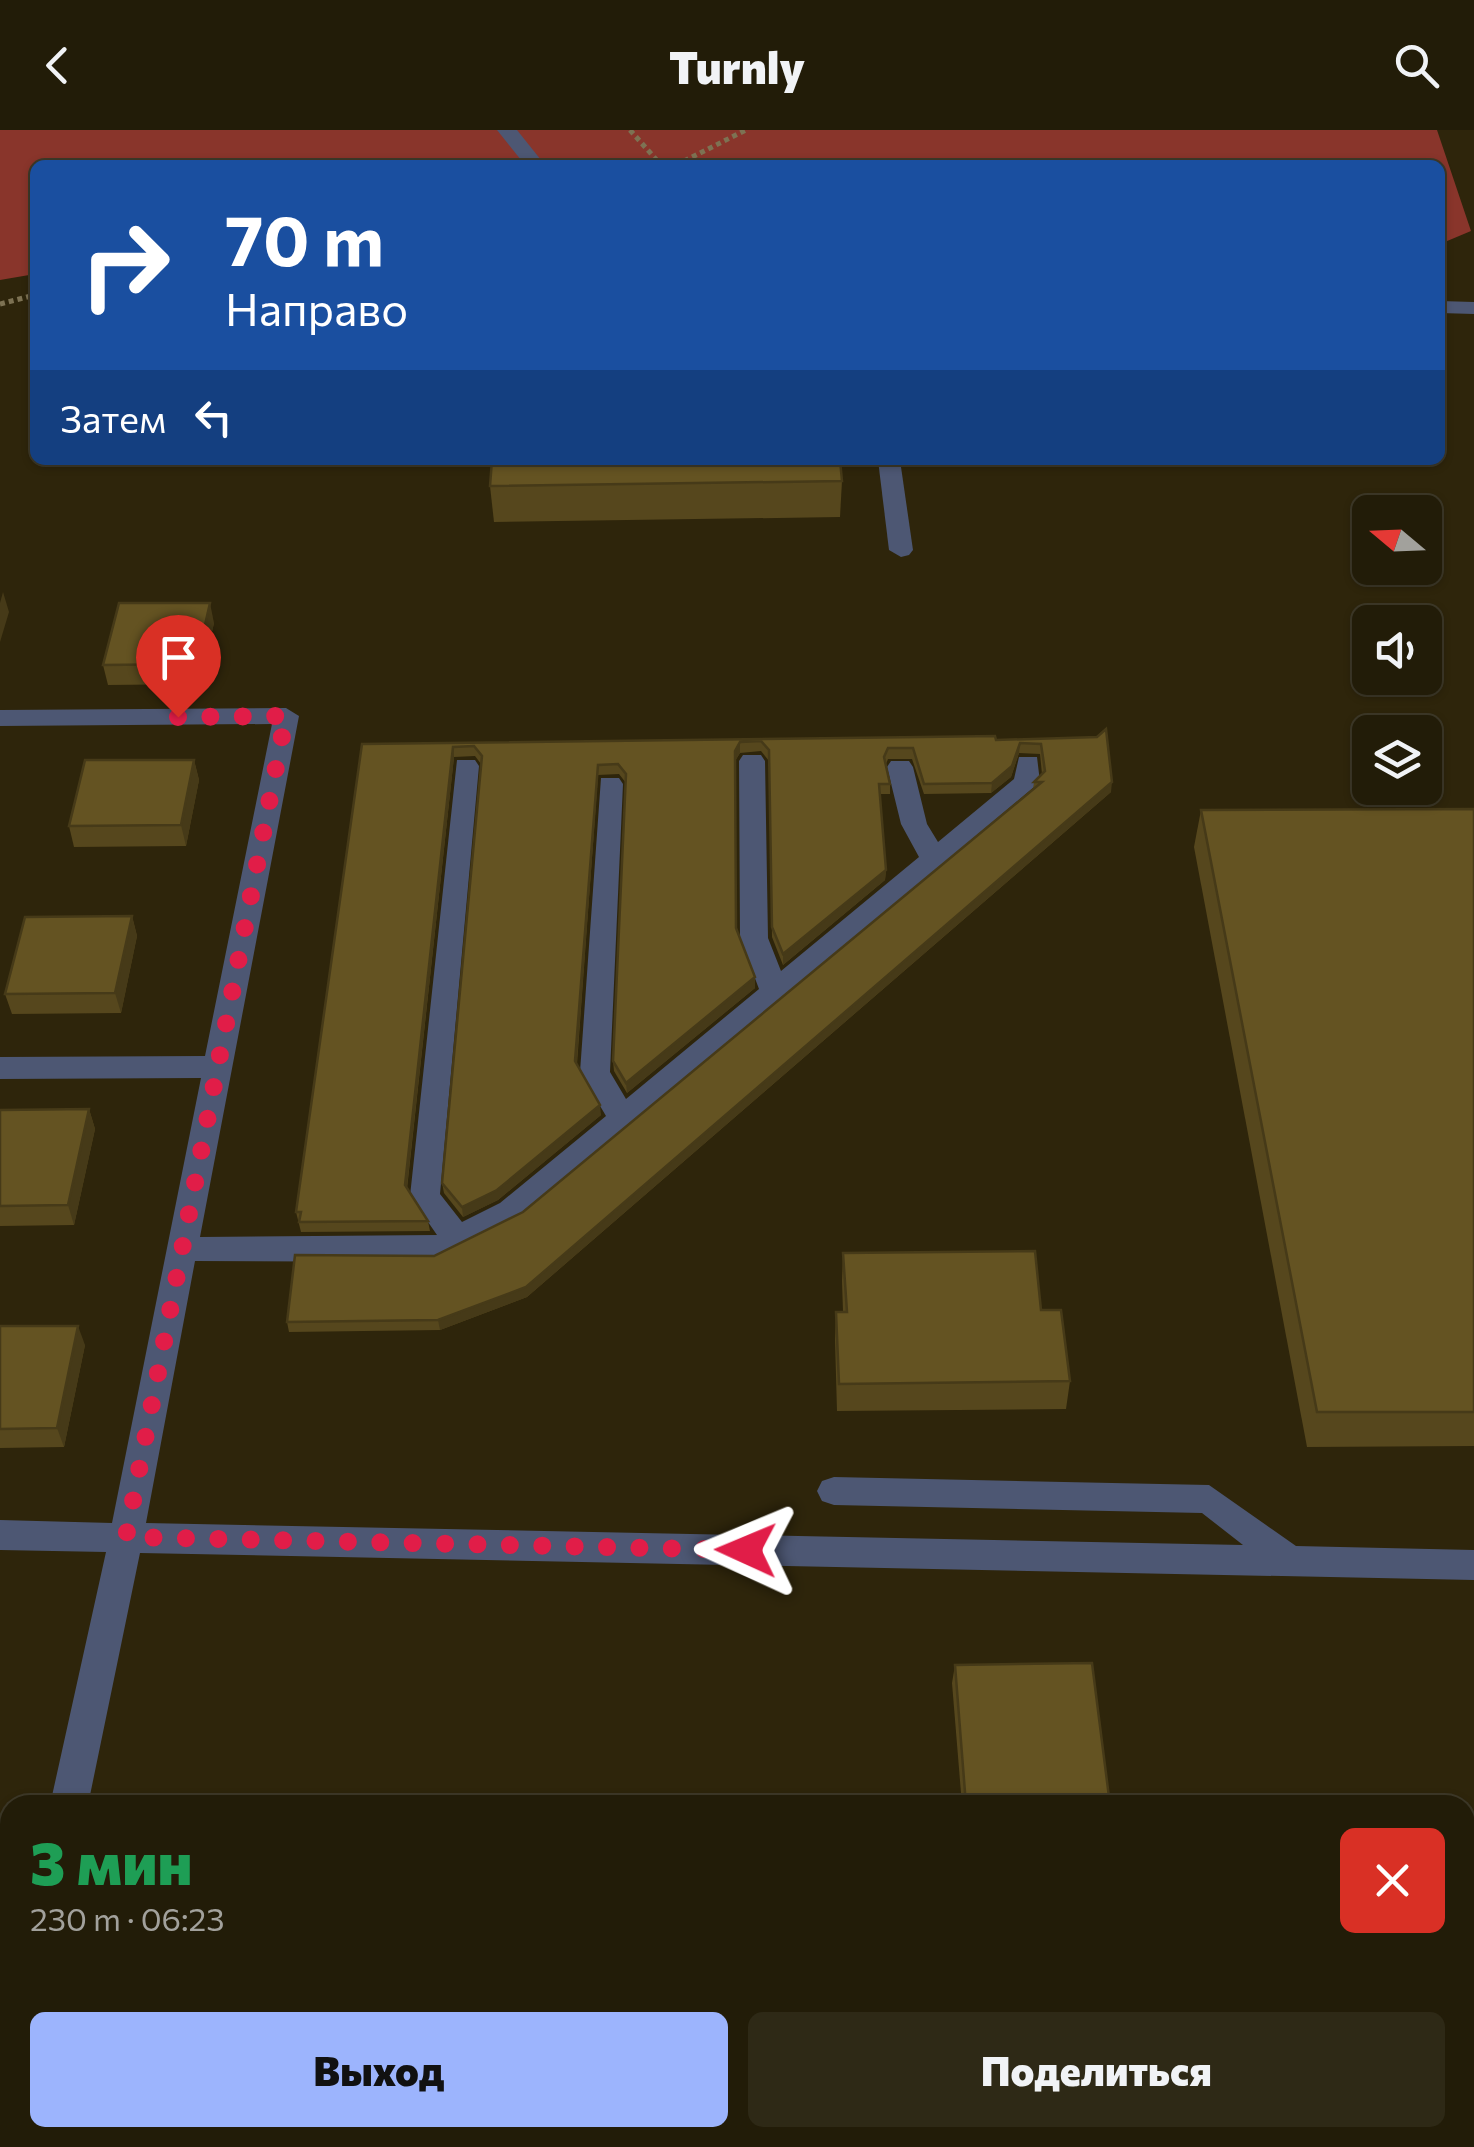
<!DOCTYPE html>
<html lang="ru">
<meta charset="utf-8">
<style>
:root{--surface:#221c08;--page:#2e2916;--text:#f1f3f6;--muted:#a2a19c;--line:#3f3a29;--accent:#9cb4fd}
body{margin:0;font-family:Commissioner,sans-serif;background:var(--page);color:var(--text);height:100vh;display:flex;flex-direction:column;font-size:38px;white-space:nowrap}
*{box-sizing:border-box;margin:0}
p{font-size:32px;color:var(--muted)}
.icon{flex:none;width:55px;height:55px;fill:none;stroke:currentColor;stroke-width:2;stroke-linecap:round;stroke-linejoin:round}
.map{position:relative;flex:1;overflow:hidden}
.sheet{position:absolute;left:0px;top:1665px;width:1475px;height:352px;display:flex;flex-direction:column;background:var(--surface);border-radius:30px 30px 0 0;box-shadow:0 2px 8px #0004,0 0 0 2px var(--line)}
.sheet>*{flex:none}
.hud{position:absolute;left:30px;top:30px;width:1415px;height:305px;border-radius:15px;box-shadow:0 2px 8px #0004,0 0 0 2px var(--line);background:#1a4fa0;color:#fff;overflow:hidden}
.needle{width:65px;rotate:289deg}
.controls{position:absolute;left:1352px;top:365px;display:grid;gap:20px}
.controls a{display:grid;place-items:center;width:90px;height:90px;border-radius:15px;background:var(--surface);box-shadow:0 2px 8px #0004,0 0 0 2px var(--line);font-size:50px}
.pin{position:absolute;display:grid;place-items:center;width:85px;height:85px;color:#fff;margin:-102px -42px;border-radius:50% 50% 50% 0;rotate:-45deg;box-shadow:0 0 10px #0007}
.pin .icon{rotate:45deg}
.me{position:absolute;width:110px;margin:-55px;rotate:271deg;stroke-linejoin:round;filter:drop-shadow(0 0 8px #0008)}
.turn{display:flex;align-items:center;gap:35px;height:210px;padding:0 30px;font-size:45px}
.turn .icon{width:130px;height:130px;stroke-width:2.5}
.turn b{display:block;font-size:70px;line-height:85px}
.then{display:flex;align-items:center;height:95px;padding:0 30px;background:#0003;gap:20px;font-size:38px}
.round{display:grid;place-items:center;flex:none;width:105px;height:105px;border-radius:15px;background:var(--page)}
.overview{display:flex;align-items:center;justify-content:space-between;height:170px;padding:0 30px}
h1{font-size:60px;font-weight:800;line-height:75px;color:#1e9e55}
.cta{display:flex;gap:20px;margin-top:auto;padding:20px 30px}
.cta a{flex:1;height:115px;border-radius:15px;background:var(--accent);color:#111;font-size:40px;font-weight:800;line-height:115px;text-align:center}
.cta a+a{background:var(--page);color:var(--text)}
header{display:flex;justify-content:space-between;align-items:center;height:130px;padding:0 30px;background:var(--surface);font-size:45px;font-weight:800}
.map>svg:first-child{display:block}
.forest{fill:#89352b}
.lines{fill:none;stroke-linecap:round;stroke-linejoin:round}
.path{stroke:#7d7253;stroke-width:5;stroke-dasharray:5 4;stroke-linecap:butt}
.minor{fill:#4d5773;fill-rule:evenodd}
.wall{fill:#56471d}
.shaded-wall{fill:#463a18}
.building{fill:#645322;stroke:#463a18;stroke-width:2.5}
.route{stroke:#e11d48;stroke-width:18;stroke-dasharray:0 32.4}
</style>
<header><svg class="icon" aria-label="back" viewBox="0 0 24 24"><path d="M15 5l-7 7 7 7"/></svg>Turnly<svg class="icon" aria-label="search" viewBox="0 0 24 24"><circle cx="10" cy="10" r="6"/><path d="M15 15l6 6"/></svg></header>
<div class="map">
<svg width="1474" height="2017" viewBox="0 0 1474 2017">
<rect width="100%" height="100%" fill="#2e250b"/>
<!-- forest -->
<path class="forest" d="M0,0h1437l34,101 -31,13v-79h-1405v109l-35,6z"/>
<g class="lines">
<!-- path -->
<g class="path">
<path d="M630,0l31,35"/>
<path d="M676,35l70,-35"/>
<path d="M0,174l35,-9"/>
</g>
<!-- minor -->
<g class="minor">
<path d="M497,0h20l28,35h-20z"/>
<path d="M1440,171l34,1v12l-34,-1z"/>
<path d="M878,330h22l13,90 -4,5 -8,2 -12,-7z"/>
<path d="M286,578l13,8 -99,521 237,-2 -27,-39 47,-436h18l4,6 -39,428 22,28 38,-19 106,-87 -26,-44 21,-294h18l4,6 -13,288 16,27 133,-110 -19,-51 -1,-177 4,-6h18l4,6 3,177 13,33 138,-114 -18,-33 -14,-57 4,-6h18l4,6 14,57 11,18 76,-63 5,-22h18l3,25 -518,437 -86,43 -241,-1 -49,262 1097,22 -41,-32 -368,-8 -12,-4 -5,-10 5,-10 12,-4 375,8 87,61 178,4v30l-1334,-27 -52,252h-38l56,-253 -106,-2v-30l112,3 89,-445 -201,1v-22l205,-1 67,-332 -272,2v-16z"/>
<path d="M10,1930v78h6l-16,9v-83z"/>
</g>
</g>
<!-- wall -->
<g class="wall">
<path d="M842,351l-2,36 -346,5 -4,-36z"/>
<path d="M214,493l-14,61 -92,1 -5,-20z"/>
<path d="M922,607l74,3 101,-3 14,55 -584,505 -87,33 -151,2 -2,-10 147,-66 89,-44 510,-423 1,-7 8,-8 -2,-20 -21,-1 -8,24 -20,16 -67,1 -12,-35h-24l-2,5 4,20v10h-10l6,76 -1,10 -102,85 -11,-28 -3,-176 -8,-10 -21,2 -5,8 1,167 19,49v11l-128,105 -13,-22 -1,-10 13,-278 -7,-9 -21,1 -21,289 24,51 -103,85 -35,17 -19,-24 -2,-10 39,-419 -6,-8 -21,1 -47,432 21,32 2,10 -129,1 -5,-20 66,-468z"/>
<path d="M194,630l5,20 -13,66 -112,1 -5,-21z"/>
<path d="M1474,679v637l-167,1 -113,-600 7,-37z"/>
<path d="M132,786l5,20 -16,77 -109,1 -7,-20z"/>
<path d="M89,979l6,20 -21,96 -74,1v-116z"/>
<path d="M843,1123l198,57 29,71 -4,28 -229,2 -2,-71 1,-28h7l-1,-31z"/>
<path d="M0,1196l85,19 -21,102 -64,1z"/>
<path d="M955,1535l155,140h-148l-10,-122z"/>
</g>
<!-- shaded-wall -->
<g class="shaded-wall">
<path d="M3,462l6,20 -9,30v-39z"/>
<path d="M210,473l4,20 -14,61 -4,-20z"/>
<path d="M740,612v11l-5,8v-10z"/>
<path d="M1020,613l-1,10 -8,24 -20,16 1,-10z"/>
<path d="M453,617l1,10 -48,439 -1,-11z"/>
<path d="M194,630l5,20 -13,66 -5,-21z"/>
<path d="M598,635v10l-22,297 -1,-11z"/>
<path d="M1112,652l-1,10 -584,505 -87,33 -2,-10z"/>
<path d="M886,740l-1,10 -102,85v-11z"/>
<path d="M132,786l5,20 -16,77 -6,-20z"/>
<path d="M755,847v11l-128,105 -1,-10z"/>
<path d="M600,975l1,10 -103,85 -35,17 -1,-10z"/>
<path d="M89,979l6,20 -21,96 -6,-20z"/>
<path d="M78,1196l7,19 -21,102 -7,-19z"/>
</g>
<!-- building -->
<g class="building">
<path d="M492,330h348l2,21 -352,5z"/>
<path d="M119,473h91l-14,61 -93,1z"/>
<path d="M1106,599l6,53 -586,505 -88,33 -151,2 8,-67 139,1 89,-44 519,-430h-8l11,-11 -4,-27 -21,-1 -8,23 -20,17 -68,1 -11,-36h-25l-4,9 6,27h-11l7,86 -103,84 -11,-27 -3,-177 -8,-9 -21,1 -5,9 1,177 19,49 -129,106 -13,-22 13,-287 -8,-10 -20,1 -23,296 25,44 -103,85 -35,17 -20,-24 40,-427 -8,-10 -21,1 -48,438 23,36 -129,1 2,-10h-5l66,-468 560,-7 73,-1 1,4 101,-3z"/>
<path d="M85,630h109l-13,65 -112,1z"/>
<path d="M1474,679v603h-157l-116,-602z"/>
<path d="M132,786l-17,77 -110,1 20,-77z"/>
<path d="M89,979l-21,96 -68,1v-96z"/>
<path d="M1035,1121l6,59h20l9,71 -231,3 -3,-72h11l-4,-59z"/>
<path d="M0,1196h78l-21,102 -57,1z"/>
<path d="M1092,1533l18,142h-144l-11,-140z"/>
</g>
<g class="lines">
<!-- route -->
<path class="route" d="M178,587l108,-1 -160,821 620,13"/>
</g>
</svg>
<div class="controls">
<a><svg class="needle" viewBox="-14 -14 28 28"><path d="M0-13l5 13h-10z" fill="#e53935"/><path d="M0 13l5-13h-10z" fill="#a2a19c"/></svg></a>
<a><svg class="icon" aria-label="sound" viewBox="0 0 24 24"><path d="M4 9h4l5-4v14l-5-4H4zM17 9q2 3 0 6"/></svg></a>
<a><svg class="icon" aria-label="layers" viewBox="0 0 24 24"><path d="M12 4l9 5-9 5-9-5zM3 14l9 5 9-5"/></svg></a>
</div>
<div class="pin" style="left:178px;top:587px;background:#d93025"><svg class="icon" aria-label="arrive" viewBox="0 0 24 24"><path d="M6 21V4h12l-3 4 3 4H6"/></svg></div>
<svg class="me" style="left:746px;top:1420px" viewBox="-20 -20 40 40"><path d="M0-17L14 15 0 8-14 15z" fill="#e11d48" stroke="#fff" stroke-width="4"/></svg>
<div class="hud">
<div class="turn"><svg class="icon" aria-label="right" viewBox="0 0 24 24"><path d="M7 20v-9h11M14 6l5 5-5 5"/></svg><div><b>70 m</b>Направо</div></div>
<div class="then">Затем<svg class="icon" aria-label="left" viewBox="0 0 24 24"><path d="M17 20v-9H6M10 6l-5 5 5 5"/></svg></div>
</div>
<section class="sheet">
<div class="overview"><div><h1>3 мин</h1><p>230 m · 06:23</p></div><a class="round" style="background:#d93025;color:#fff"><svg class="icon" aria-label="close" viewBox="0 0 24 24"><path d="M6 6l12 12M18 6L6 18"/></svg></a></div>
<div class="cta"><a>Выход</a><a>Поделиться</a></div>
</section>
</div>
